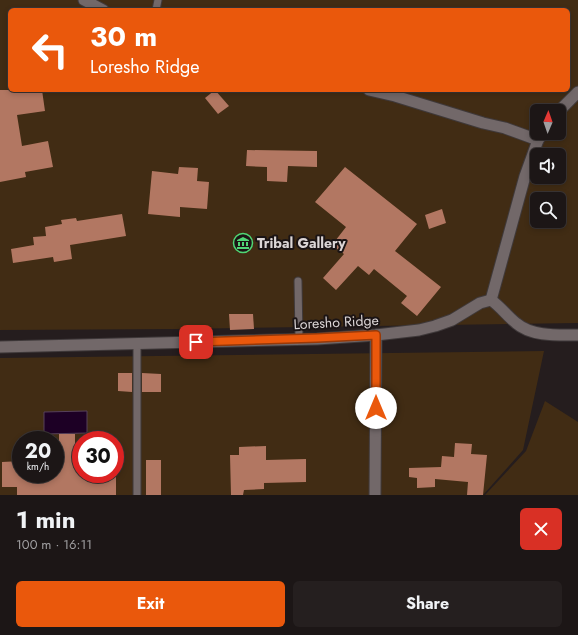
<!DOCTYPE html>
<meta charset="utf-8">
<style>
:root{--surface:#1c1616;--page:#251f1f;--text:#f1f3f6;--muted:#a09fa1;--line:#3a3535;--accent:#ea580c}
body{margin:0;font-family:Jost,sans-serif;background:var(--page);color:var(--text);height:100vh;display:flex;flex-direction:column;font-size:15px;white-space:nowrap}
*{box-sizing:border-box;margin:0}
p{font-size:13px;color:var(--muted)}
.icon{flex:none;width:22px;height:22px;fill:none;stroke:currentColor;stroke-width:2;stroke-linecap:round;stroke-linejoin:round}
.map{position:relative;height:495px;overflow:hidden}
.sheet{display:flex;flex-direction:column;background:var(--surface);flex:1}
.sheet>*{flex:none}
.banner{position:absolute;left:8px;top:8px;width:562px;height:84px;border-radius:6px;box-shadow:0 2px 6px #0003,0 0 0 1px var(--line);background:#ea580c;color:#fff;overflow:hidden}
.needle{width:26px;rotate:2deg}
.fabs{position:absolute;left:530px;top:104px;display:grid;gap:8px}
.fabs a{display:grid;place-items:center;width:36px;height:36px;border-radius:6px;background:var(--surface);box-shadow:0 2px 6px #0003,0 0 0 1px var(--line);font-size:20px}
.speed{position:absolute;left:12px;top:431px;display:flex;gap:8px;font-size:20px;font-weight:700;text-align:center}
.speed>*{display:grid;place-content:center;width:52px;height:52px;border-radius:50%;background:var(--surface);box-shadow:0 2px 6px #0003,0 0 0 1px var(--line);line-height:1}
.speed small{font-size:10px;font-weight:400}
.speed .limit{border:6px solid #d22;background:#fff;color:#111}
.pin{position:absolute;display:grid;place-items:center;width:34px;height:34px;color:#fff;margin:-17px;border-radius:8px;box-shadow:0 2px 6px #0006}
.me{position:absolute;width:44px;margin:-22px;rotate:0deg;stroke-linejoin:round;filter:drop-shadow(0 0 3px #0008)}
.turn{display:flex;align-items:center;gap:14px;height:84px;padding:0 16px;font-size:18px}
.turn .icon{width:52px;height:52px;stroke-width:2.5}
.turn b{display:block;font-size:28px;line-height:34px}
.round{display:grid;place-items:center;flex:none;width:42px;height:42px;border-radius:6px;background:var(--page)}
.overview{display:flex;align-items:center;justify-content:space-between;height:68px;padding:0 16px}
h1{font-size:24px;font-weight:700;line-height:30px}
.button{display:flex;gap:8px;margin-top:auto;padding:8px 16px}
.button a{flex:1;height:46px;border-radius:6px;background:var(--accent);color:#fff;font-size:16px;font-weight:700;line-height:46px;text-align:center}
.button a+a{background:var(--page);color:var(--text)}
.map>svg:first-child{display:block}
.green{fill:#412c14;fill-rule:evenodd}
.water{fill:#1d0025;stroke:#56405a}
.building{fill:#b27762}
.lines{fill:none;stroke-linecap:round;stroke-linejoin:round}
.service-casing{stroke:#3f393a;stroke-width:9}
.minor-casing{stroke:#3f393a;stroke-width:13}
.tertiary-casing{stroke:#3f393a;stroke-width:13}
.secondary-casing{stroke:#3f393a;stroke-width:13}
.service{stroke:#726869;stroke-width:7}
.minor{stroke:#726869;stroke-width:11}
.tertiary{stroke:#726869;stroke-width:11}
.secondary{stroke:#726869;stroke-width:11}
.route-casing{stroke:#983908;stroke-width:10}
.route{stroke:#ea580c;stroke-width:7}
.labels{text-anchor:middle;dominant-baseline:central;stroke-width:4;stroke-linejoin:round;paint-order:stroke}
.poi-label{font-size:14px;font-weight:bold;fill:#dcd6d7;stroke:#1b1415;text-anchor:start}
.street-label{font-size:14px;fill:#dcd6d7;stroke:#1b1415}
</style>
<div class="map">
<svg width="578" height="495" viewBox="0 0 578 495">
<rect width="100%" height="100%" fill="#251d1e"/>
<!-- green -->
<g class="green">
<path d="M0,0h578v323l-401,6 -177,1zM10,10h558v80h-558zM537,111h22v22h-22zM537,155h22v22h-22zM537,199h22v22h-22z"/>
<path d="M544,351l-21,99 -40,45h-483v-137zM21,440h34v34h-34zM81,440h34v34h-34z"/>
<path d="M545,401l33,21v73h-93l41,-44z"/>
</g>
<!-- water -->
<path class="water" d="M87,411v22l-43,1v-22z"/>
<!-- building -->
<g class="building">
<path d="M0,90h42l3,21 -28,4 5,31 26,-5 5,26 -28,5 1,5 -26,5z"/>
<path d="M215,90l14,16 -11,8 -13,-16z"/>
<path d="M247,150l70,1v16l-29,-1 -1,16 -20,-1v-14l-21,-1z"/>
<path d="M179,167l19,1 -1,13 12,1 -2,27 -27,-2v10l-32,-3 4,-43 26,3z"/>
<path d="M345,167l72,57 -22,27 46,36 -24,29 -16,-13 6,-7 -33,-27 -5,6 -11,-9 -22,24 -13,-12 21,-24 -12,-9 14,-18 -31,-25z"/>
<path d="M442,209l4,14 -17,6 -4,-14z"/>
<path d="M122,214l4,22 -56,9 2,14 -18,3 -1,-5 -40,6 -2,-14 23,-4 -1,-8 13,-1 -1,-9 17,-3 -1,-4 15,-2 1,3z"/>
<path d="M229,314h24l1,15 -24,1z"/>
<path d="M118,373h14v19l-14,-1z"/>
<path d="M142,373l19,1v18h-19z"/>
<path d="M59,434h16v9h6v31h35v21h-99v-8h-15v-25l19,-1v13h34v-29h4z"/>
<path d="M455,443l17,1 -1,10 16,1 -4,40h-16l1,-13 -33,-3v8l-18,1v-10l-8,-1v-9l32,-1 1,-11 12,1z"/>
<path d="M266,446v14l40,-1v23l-42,1v6l-20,1 -1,5h-12l-1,-40h9v-8z"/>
<rect x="146" y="460" width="15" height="35"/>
</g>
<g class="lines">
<defs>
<g id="service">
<path d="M156,10l2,-10"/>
<path d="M298,281l1,58"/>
<path d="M137,343v152"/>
</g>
<g id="minor">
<path d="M84,0l19,10"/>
<path d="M369,90l26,6 88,27 22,5 33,12"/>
<path d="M375,495l1,-160"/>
</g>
<g id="tertiary">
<path d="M559,111l19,-19"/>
<path d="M491,300l34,-124 13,-36 5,-7"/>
</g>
<path id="secondary" d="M0,347l317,-8 59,-4 43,-5 16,-4 17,-6 28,-17 11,-3c10,7 16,16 25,23 16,14 43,12 62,12"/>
</defs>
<!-- service casing -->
<use href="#service" class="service-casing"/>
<!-- minor casing -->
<use href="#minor" class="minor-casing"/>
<!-- tertiary casing -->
<use href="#tertiary" class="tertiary-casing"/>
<!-- secondary casing -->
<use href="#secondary" class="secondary-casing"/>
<!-- service -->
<use href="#service" class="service"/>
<!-- minor -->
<use href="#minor" class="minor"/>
<!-- tertiary -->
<use href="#tertiary" class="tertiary"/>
<!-- secondary -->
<use href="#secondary" class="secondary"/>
</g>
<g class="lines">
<defs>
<path id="route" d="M196,342l121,-4 59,-3v73"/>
</defs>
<!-- route casing -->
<use href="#route" class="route-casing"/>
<!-- route -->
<use href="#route" class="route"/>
</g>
<!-- icons -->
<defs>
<symbol id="museum-ring" viewBox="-11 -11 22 22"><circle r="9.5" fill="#1b1415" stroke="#4fd675" stroke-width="1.5"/><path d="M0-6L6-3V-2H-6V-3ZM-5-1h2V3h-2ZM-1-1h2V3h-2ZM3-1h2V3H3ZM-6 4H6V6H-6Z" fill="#4fd675"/></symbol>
</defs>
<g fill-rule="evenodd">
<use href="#museum-ring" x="232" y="232" width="22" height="22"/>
</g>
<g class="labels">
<!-- poi labels -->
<g class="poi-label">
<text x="257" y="243">Tribal Gallery</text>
</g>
<!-- street labels -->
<g class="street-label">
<text transform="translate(336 322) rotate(-3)">Loresho Ridge</text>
</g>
</g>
</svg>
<div class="fabs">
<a><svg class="needle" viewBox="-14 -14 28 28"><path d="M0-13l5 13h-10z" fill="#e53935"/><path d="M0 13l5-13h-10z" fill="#a09fa1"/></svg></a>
<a><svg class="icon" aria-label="sound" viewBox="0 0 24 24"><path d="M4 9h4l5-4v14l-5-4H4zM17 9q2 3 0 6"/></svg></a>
<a><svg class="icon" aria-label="search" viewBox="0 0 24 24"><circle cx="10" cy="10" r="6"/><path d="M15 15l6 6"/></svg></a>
</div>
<div class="speed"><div>20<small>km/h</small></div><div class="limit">30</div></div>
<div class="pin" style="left:196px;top:342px;background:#d93025"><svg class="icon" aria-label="arrive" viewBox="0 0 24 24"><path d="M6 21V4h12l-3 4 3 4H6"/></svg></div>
<svg class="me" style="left:376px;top:408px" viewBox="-20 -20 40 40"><circle r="19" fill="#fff"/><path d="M0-13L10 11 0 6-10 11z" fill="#ea580c"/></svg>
<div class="banner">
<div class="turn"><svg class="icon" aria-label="left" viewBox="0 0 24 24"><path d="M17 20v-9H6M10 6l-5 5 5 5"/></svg><div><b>30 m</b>Loresho Ridge</div></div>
</div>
</div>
<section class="sheet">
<div class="overview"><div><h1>1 min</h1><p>100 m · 16:11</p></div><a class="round" style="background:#d93025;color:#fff"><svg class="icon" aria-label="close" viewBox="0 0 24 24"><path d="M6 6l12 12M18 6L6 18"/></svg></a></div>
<div class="button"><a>Exit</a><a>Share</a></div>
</section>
